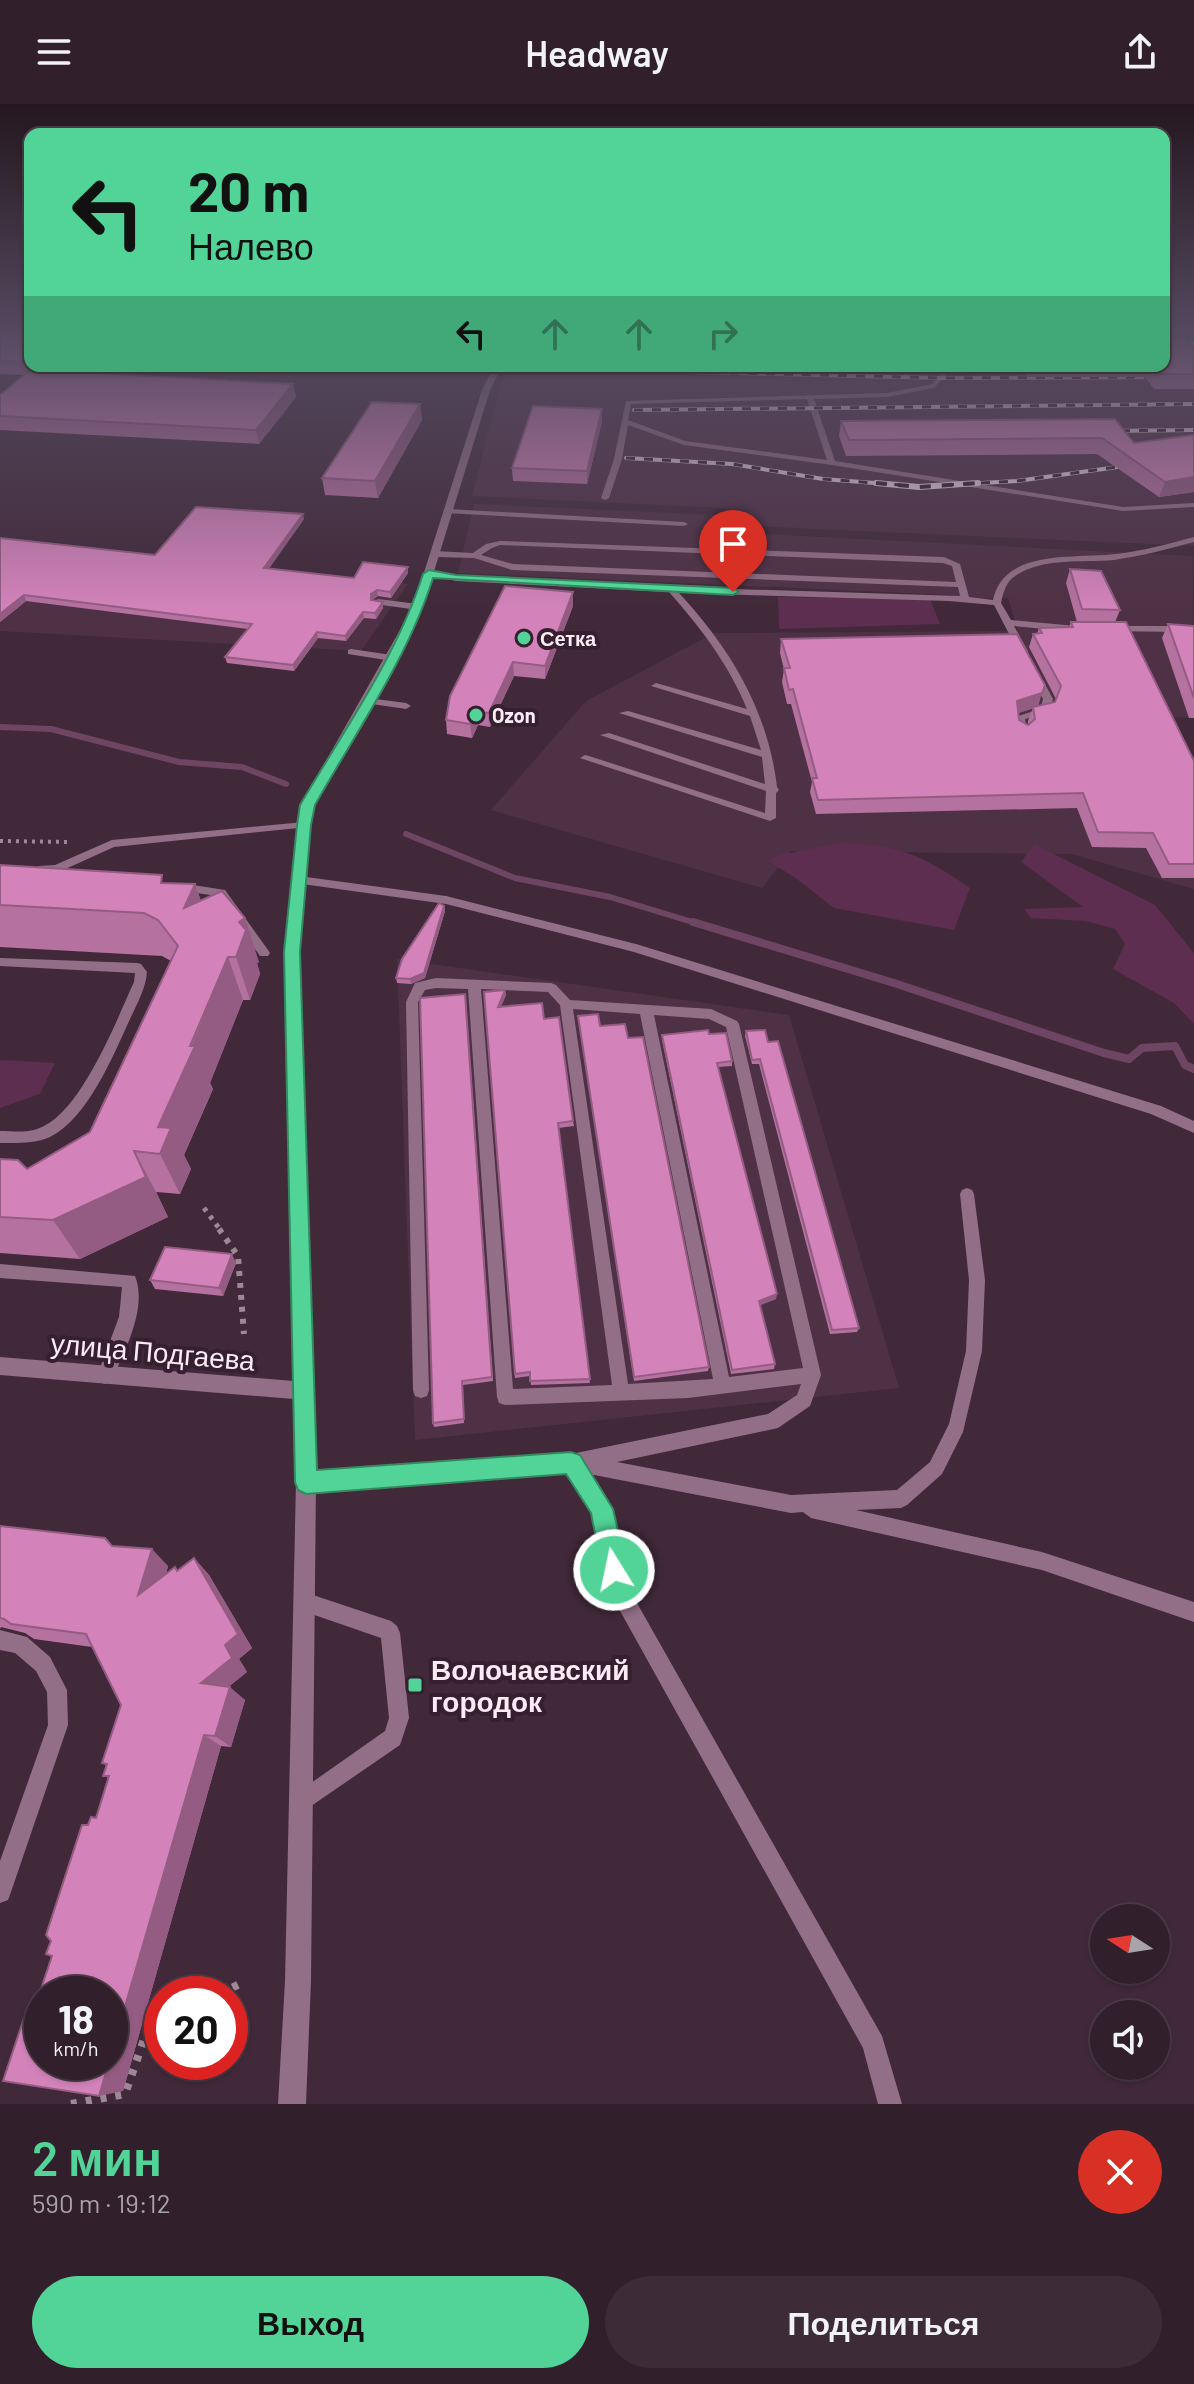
<!DOCTYPE html>
<html lang="ru">
<meta charset="utf-8">
<style>
:root{--surface:#311f2b;--page:#3d2c37;--text:#f1f3f6;--muted:#a8a2a9;--line:#4c3d47;--accent:#52d397}
body{margin:0;font-family:Barlow,sans-serif;background:var(--page);color:var(--text);height:100vh;display:flex;flex-direction:column;font-size:30px;white-space:nowrap}
*{box-sizing:border-box;margin:0}
p{font-size:26px;color:var(--muted)}
.icon{flex:none;width:44px;height:44px;fill:none;stroke:currentColor;stroke-width:2;stroke-linecap:round;stroke-linejoin:round}
.map{position:relative;height:2000px;overflow:hidden}
.panel{display:flex;flex-direction:column;background:var(--surface);flex:1}
.panel>*{flex:none}
.hud{position:absolute;left:24px;top:24px;width:1146px;height:244px;border-radius:16px;box-shadow:0 2px 6px #0004,0 0 0 2px var(--line);background:#52d397;color:#111;overflow:hidden}
.needle{width:52px;rotate:282deg}
.tools{position:absolute;left:1090px;top:1800px;display:grid;gap:16px}
.tools a{display:grid;place-items:center;width:80px;height:80px;border-radius:50%;background:var(--surface);box-shadow:0 2px 6px #0004,0 0 0 2px var(--line);font-size:40px}
.speed{position:absolute;left:24px;top:1872px;display:flex;gap:16px;font-size:40px;font-weight:700;text-align:center}
.speed>*{display:grid;place-content:center;width:104px;height:104px;border-radius:50%;background:var(--surface);box-shadow:0 2px 6px #0004,0 0 0 2px var(--line);line-height:1}
.speed small{font-size:20px;font-weight:400}
.speed .limit{border:12px solid #d22;background:#fff;color:#111}
.pin{position:absolute;display:grid;place-items:center;width:68px;height:68px;color:#fff;margin:-82px -34px;border-radius:50% 50% 50% 0;rotate:-45deg;box-shadow:0 0 8px #0007}
.pin .icon{rotate:45deg}
.me{position:absolute;width:88px;margin:-44px;rotate:350deg;stroke-linejoin:round;filter:drop-shadow(0 0 6px #0008)}
.turn{display:flex;align-items:center;gap:28px;height:168px;padding:0 32px;font-size:36px}
.turn .icon{width:104px;height:104px;stroke-width:2.5}
.turn b{display:block;font-size:56px;line-height:68px}
.lanes{display:flex;align-items:center;height:76px;padding:0 32px;background:#0003;justify-content:center;gap:40px;direction:ltr}
.lanes .off{opacity:.35}
.round{display:grid;place-items:center;flex:none;width:84px;height:84px;border-radius:42px;background:var(--page)}
.headline{display:flex;align-items:center;justify-content:space-between;height:136px;padding:0 32px}
h1{font-size:48px;font-weight:600;line-height:60px;color:var(--accent)}
.button{display:flex;gap:16px;margin-top:auto;padding:16px 32px}
.button a{flex:1;height:92px;border-radius:48px;background:var(--accent);color:#111;font-size:32px;font-weight:600;line-height:92px;text-align:center}
.button a+a{background:var(--page);color:var(--text)}
header{display:flex;justify-content:space-between;align-items:center;height:104px;padding:0 32px;background:var(--surface);font-size:36px;font-weight:600}
.map>svg:first-child{display:block}
.built{fill:#4f3145}
.green{fill:#5d2e4f}
.lines{fill:none;stroke-linecap:round;stroke-linejoin:round}
.stream-far1{stroke:#6e4663;stroke-width:6}
.stream{stroke:#6e4663;stroke-width:8}
.path-far3{stroke:#9d8996;stroke-width:4;stroke-dasharray:3 5;stroke-linecap:butt}
.path-far2{stroke:#9d8996;stroke-width:5;stroke-dasharray:4 6;stroke-linecap:butt}
.path-far1{stroke:#9d8996;stroke-width:6;stroke-dasharray:5 7;stroke-linecap:butt}
.path{stroke:#9d8996;stroke-width:8;stroke-dasharray:6 9;stroke-linecap:butt}
.service{fill:#926f86;fill-rule:evenodd}
.minor{fill:#926f86;fill-rule:evenodd}
.rail-far1-casing{stroke:#e3d2dc;stroke-width:4}
.rail-casing{stroke:#e3d2dc;stroke-width:6}
.rail-far1{stroke:#361f2f;stroke-width:3;stroke-dasharray:9;stroke-linecap:butt}
.rail{stroke:#361f2f;stroke-width:4;stroke-dasharray:11;stroke-linecap:butt}
.wall{fill:#b571a0;fill-rule:evenodd}
.shaded-wall{fill:#945c82}
.building{fill:#d383ba;stroke:#945c82;stroke-width:2}
.route{fill:#52d397;stroke:#358962;stroke-width:2}
.poi-dot{fill:#52d397;stroke:#361f2f;stroke-width:3}
.labels{text-anchor:middle;dominant-baseline:central;stroke-width:8;stroke-linejoin:round;paint-order:stroke}
.far-poi-label{font-size:20px;font-weight:bold;fill:#fbebf5;stroke:#361f2f;text-anchor:start}
.near-street-label{font-size:28px;fill:#fbebf5;stroke:#361f2f}
.near-poi-label{font-size:28px;font-weight:bold;fill:#fbebf5;stroke:#361f2f;text-anchor:start}
</style>
<header><svg class="icon" aria-label="menu" viewBox="0 0 24 24"><path d="M4 6h16M4 12h16M4 18h16"/></svg>Headway<svg class="icon" aria-label="share" viewBox="0 0 24 24"><path d="M12 15V3M7 8l5-5 5 5M5 13v7h14v-7"/></svg></header>
<div class="map">
<svg width="1194" height="2000" viewBox="0 0 1194 2000">
<rect width="100%" height="100%" fill="#412939"/>
<!-- built -->
<g class="built">
<path d="M1164,226h30v216l-445,-20 -27,-18 -250,-12 27,-105 12,-25h653z"/>
<path d="M474,400l244,11 22,18 453,23 1,162 -20,-1 20,44v128l-122,-35 -281,-3 -29,37 -271,-78 95,-109 128,-68 304,-2 -10,-33 -43,1 -15,-4 -492,-22z"/>
<path d="M0,436l408,44 -47,67 -361,-20z"/>
<path d="M397,855l392,56 110,373 -484,52z"/>
</g>
<!-- green -->
<g class="green">
<path d="M778,493l152,2 10,25 -161,5z"/>
<path d="M839,739c58,1 84,12 131,45l-16,42 -120,-22 -37,-29 -29,-18 12,-6z"/>
<path d="M1034,740l121,61 39,48v71l-20,-21 -61,-34 12,-25 -10,-15 -29,-8 -55,-3 -7,-9 59,-2 -62,-45z"/>
<path d="M0,956l55,3 -15,31 -40,14z"/>
</g>
<g class="lines">
<!-- stream-far1 -->
<g class="stream-far1">
<path d="M0,623l51,2 128,33 63,5 44,17"/>
<path d="M406,730l109,44 95,19 89,27"/>
</g>
<!-- stream -->
<path class="stream" d="M693,818l201,61 210,70 25,6 13,-11 33,-2 10,19 9,4"/>
<!-- path-far3 -->
<path class="path-far3" d="M0,737l71,1"/>
<!-- path-far2 -->
<path class="path-far2" d="M204,1104l17,23"/>
<!-- path-far1 -->
<path class="path-far1" d="M219,1125l19,27 6,78"/>
<!-- path -->
<g class="path">
<path d="M219,1890l25,-12"/>
<path d="M71,2000l54,-10 23,-66 14,-7"/>
</g>
<!-- service -->
<g class="service">
<path d="M948,262h6l-20,22 -47,9 -73,2 21,62 288,46 71,-4v4l-71,4 -291,-46 -148,-20 -56,-20 -6,34 -13,39 -4,2 -4,-2 13,-39 12,-58 261,-8 45,-9zM807,295l20,61 -142,-19 -57,-21 3,-16z"/>
<path d="M448,405l236,13 4,2 -4,2 -239,-13 -1,-2z"/>
<path d="M1194,433v5c-26,7 -53,14 -80,18 -32,3 -71,-3 -99,16 -9,6 -12,17 -14,27l10,17 65,6 5,3 -5,3 -62,-6 14,25 -5,3 -5,-3 -24,-46 -45,-4 -270,-8c52,56 89,118 98,194l2,3 -3,3v25l-6,3 -190,-63 5,-3 4,1 176,57 1,-22 -166,-56 9,-2 156,51 -3,-27 -143,-44 9,-2 133,39 -11,-34 -99,-30 5,-3 91,26c-18,-44 -46,-81 -78,-117l-213,-11 -31,-7 4,-3 27,4 216,12 288,9 -2,-9 -446,-17 -38,-12 -39,-1 -4,-3 4,-3 38,2 13,-9 14,-3 444,16 16,7 9,33 24,3c11,-52 83,-41 123,-46 26,-3 52,-10 78,-17zM500,441l443,18 9,3 4,16 -443,-18 -32,-9 11,-7z"/>
<path d="M378,495l40,5 4,3 -4,3 -43,-6 -1,-2z"/>
<path d="M1113,522h65l16,3v6l-16,-3 -68,-1 -2,-2z"/>
<path d="M351,545l41,6 5,3 -5,3 -44,-7v-4z"/>
<path d="M1034,566l5,3 14,26 -4,14 -24,6 2,15 -5,3 -5,-3 -2,-17 25,-8 3,-10 -14,-26z"/>
<path d="M368,594l38,5 5,3 -5,3 -41,-6 -2,-2z"/>
<path d="M304,718l4,1v4l-194,20 -53,24 -22,3 -6,-4 6,-4 16,-1 57,-25z"/>
<path d="M299,772l147,20 190,48 525,162 33,15v12l-43,-19 -517,-162 -188,-48 -151,-21v-6z"/>
<path d="M180,779l45,7 43,60 2,3 -2,3h-8l-43,-60 -41,-6v-6z"/>
<path d="M0,854l137,5 4,1 6,8c-1,16 -10,32 -17,47 -17,37 -42,99 -80,118 -15,7 -34,6 -50,6v-12c12,0 26,2 37,-2 43,-13 79,-108 97,-147l1,-9 -135,-7z"/>
<path d="M436,874l115,5 5,2 14,15 141,9 26,12 2,3 82,351 -11,31 -32,22 -161,34 174,33 106,-5 33,-28 19,-38 17,-73 3,-71 -9,-86 2,-4 5,-2 5,2 2,4 11,86 -3,71 -19,81 -21,42 -35,31 -6,3 -45,2 186,42 152,50v20l-152,-52 -231,-52 -8,-6 -12,1 -202,-39 22,35 12,61 10,26 249,440 20,68h-24l-15,-56 -244,-439 -14,-39 -11,-58 -27,-40 -261,19 -6,-3 -3,-6 3,-6 6,-3 265,-19 197,-40 29,-19 4,-11 -113,14 -183,7 -6,-2 -2,-6 -29,-408 -32,-1 -11,2 -7,12 11,388 -2,6 -6,2 -6,-2 -2,-6 -7,-388 9,-19zM481,885l67,3 12,13 52,380 -99,4zM573,905l67,5 73,365 -85,5zM654,911l55,4 17,8 77,341 -74,9z"/>
<path d="M0,1160l135,12c13,32 -11,76 -24,106l-6,2 -6,-2 -2,-6 22,-59 3,-30 -122,-9z"/>
<path d="M304,1488l87,29 6,5 3,7 9,85 -9,27 -99,68 -7,-4 -4,-7 4,-7 91,-64 4,-13 -8,-80 -84,-29 -3,-7 3,-7z"/>
<path d="M0,1526l27,7 23,20 17,33 1,35 -57,167 -3,8 -8,3v-42l48,-136 -1,-33 -11,-21 -21,-18 -15,-3z"/>
</g>
<!-- minor -->
<path class="minor" d="M494,262h8l-12,24 -67,217 -110,198 -2,9 -12,138 17,530 -5,499 -5,123h-28l7,-123 11,-499 -2,-83 -294,-24v-18l294,24 -9,-429 14,-138 2,-9 112,-198 69,-217z"/>
<defs>
<g id="rail-far1">
<path d="M1164,235l30,4"/>
<path d="M568,265l374,9 252,-1"/>
<path d="M634,306l560,-6"/>
<path d="M1103,327l91,-1"/>
<path d="M626,354l106,6 91,15 77,6"/>
<path d="M945,381l72,-4 122,-17"/>
</g>
<path id="rail" d="M876,379l43,4 59,-4"/>
</defs>
<!-- rail-far1 casing -->
<use href="#rail-far1" class="rail-far1-casing"/>
<!-- rail casing -->
<use href="#rail" class="rail-casing"/>
<!-- rail-far1 -->
<use href="#rail-far1" class="rail-far1"/>
<!-- rail -->
<use href="#rail" class="rail"/>
</g>
<!-- wall -->
<g class="wall">
<path d="M0,226h30v36h88l-9,8 184,10 3,13 -37,47 -259,-14v-35l24,-20 -24,-1z"/>
<path d="M1194,244v41h-40l-9,-12h-117l-8,-11h144z"/>
<path d="M420,300l2,16 -44,78 -53,-3 -3,-17z"/>
<path d="M602,305v12l-15,63 -74,-3 -1,-13z"/>
<path d="M1115,315l19,24 60,-8v57l-35,5 -62,-43 -251,2 -7,-20 2,-15z"/>
<path d="M304,415l-35,49 85,10 54,-11v6l-17,25 -13,-2 -6,4 11,2v6l-7,11 -12,-1 -18,23 -28,-3 -24,33 -67,-8 -2,-6 23,-28 -222,-28 -26,21v-84l155,17z"/>
<path d="M1070,465l50,41 -5,12 79,139v117h-32l-16,-30 -54,-1 -15,-39 -261,6 -6,-22 2,-10 -21,-78h-4l-5,-22 2,-13 -4,-16 1,-14 257,67 17,-4 1,-3 -27,-52 4,-13h4l2,-6 30,-1 2,-5h6l-11,-39zM1033,604l-5,13v4l-9,-5 -1,-7z"/>
<path d="M573,502l-28,73 -31,-3 -24,51 -12,-2 -6,13 -25,-4 -1,-14z"/>
<path d="M1168,520l26,2v92h-5l-27,-80z"/>
<path d="M0,761l165,18 30,1 6,17 58,61 -2,1 3,11 -10,26h-7l-33,83 3,6 -29,66 7,14 -11,25 -24,-2 12,25 -88,42 -80,-6v-94l27,10 63,-37 81,-171 -9,-5 -162,-9z"/>
<path d="M444,802l1,5 -20,67 -14,6 -14,-1 -1,-5z"/>
<path d="M505,886l1,5 -5,11 43,13 29,102 1,5 -16,2 32,255 -59,2 -1,-9 -15,2 -31,-386z"/>
<path d="M466,895l27,382 -30,4 1,38 -30,4 -1,-4z"/>
<path d="M578,912l22,10 109,341 -1,4 -74,10z"/>
<path d="M746,927l22,11 91,286 -2,4 -27,2 -71,-270h-7l-7,-28z"/>
<path d="M709,930l23,27v5l-14,1 58,232 -16,6 15,59 -1,5 -43,5 -69,-334v-5z"/>
<path d="M236,1159l-13,33 -68,-7 -5,-9z"/>
<path d="M0,1422l112,20 56,20 -2,8 9,-7 3,3 16,-12 15,17 43,73 -13,11 8,13 -19,15 17,13 -14,47 -10,-1 -98,345 -99,-73h7l21,-62 36,-131 8,-7 13,-40 -6,-2 3,-11 -4,-2 19,-58 -29,-58 -58,-8 -9,-6 -24,-6 -1,2z"/>
</g>
<!-- shaded-wall -->
<g class="shaded-wall">
<path d="M99,262h19l-24,21 -4,-14z"/>
<path d="M293,280l3,13 -37,47 -3,-14z"/>
<path d="M420,300l2,16 -44,78 -3,-17z"/>
<path d="M602,305v12l-15,63v-13z"/>
<path d="M1194,373v15l-35,5 6,-15z"/>
<path d="M303,410l1,5 -38,54 -2,-5z"/>
<path d="M408,463v6l-17,25 -1,-6z"/>
<path d="M377,486l1,6 -6,4v5l-1,-11z"/>
<path d="M573,488v14l-28,73v-13z"/>
<path d="M24,491l2,6 -26,21v-8z"/>
<path d="M383,498v6l-7,11 -1,-6z"/>
<path d="M363,508l1,6 -18,23 -1,-5z"/>
<path d="M317,528l1,6 -24,33 -1,-6z"/>
<path d="M513,558l1,14 -24,51 -1,-14z"/>
<path d="M1042,589l-4,14 -26,8 5,-14z"/>
<path d="M476,608l2,13 -6,13 -2,-14z"/>
<path d="M195,780l15,44 -26,-20z"/>
<path d="M444,802l1,5 -20,67 -14,6 -1,-5z"/>
<path d="M245,814l14,44 -2,1 3,11 -10,26 -14,-43 3,-35z"/>
<path d="M228,853l15,43 -33,83 3,6 -29,66 7,14 -11,25 -20,-40 -2,-27z"/>
<path d="M505,886l1,5 -7,17 -1,-5z"/>
<path d="M134,1047l22,41 12,25 -88,42 -27,-39z"/>
<path d="M232,1150l4,9 -13,33 -4,-8z"/>
<path d="M777,1190l-1,5 -18,7 1,-5z"/>
<path d="M152,1445l16,17 -12,45 -18,-16z"/>
<path d="M194,1454l15,17 43,73 -13,11 8,13 -30,24 -16,-13 24,-38z"/>
<path d="M230,1583l15,13 -14,47 -16,-11z"/>
<path d="M204,1631l17,11 -98,345 -24,5 10,-34h1v-4z"/>
</g>
<!-- building -->
<g class="building">
<path d="M0,226h30v32l-30,-1z"/>
<path d="M1164,233h19l11,11v26h-34l-7,-8h11z"/>
<path d="M35,262h64l-9,7 203,11 -37,46 -256,-14v-21z"/>
<path d="M372,298l48,2 -45,77 -53,-3z"/>
<path d="M533,302l69,3 -15,62 -75,-3z"/>
<path d="M1115,315l19,24 60,-8v42l-29,5 -63,-44 -253,2 -8,-19z"/>
<path d="M196,403l107,7 -39,54 90,10 9,-16 45,5 -18,25 -13,-2 -6,4v6l12,2 -8,11 -12,-1 -18,24 -28,-4 -24,33 -68,-8 27,-33 -228,-29 -24,19v-76l155,17z"/>
<path d="M1070,465l31,2 19,39 -38,-1z"/>
<path d="M505,482l68,6 -28,74 -32,-4 -24,51 -13,-1 -6,12 -24,-4 4,-24z"/>
<path d="M1071,518h55l68,139v103h-25l-16,-31 -55,-1 -15,-39 -265,7 -6,-22h5l-24,-89 -4,1 -5,-22h6l-9,-29 236,-5 28,51 -3,8 -25,8 2,19 9,5 7,-6 -2,-12 22,-5 6,-16 -28,-52 9,-1 -3,-5 34,-1z"/>
<path d="M1168,520l26,2v72z"/>
<path d="M0,761l162,10 -1,8 34,1 -11,24 38,-17 23,27 -6,4 7,8 -10,27h-8l-38,89h5l-37,81 13,1 -11,26 -26,-3 12,26 -93,43 -53,-3v-58l18,1 9,9 63,-37 88,-186 -20,-26 -14,-7 -144,-8z"/>
<path d="M439,799l5,3 -20,67 -14,6 -14,-1 6,-19z"/>
<path d="M505,886l-7,17 44,-4 2,16 15,-2 14,104 -15,2 32,256 -60,2v-9l-15,2 -31,-382z"/>
<path d="M465,890l27,383 -30,4 2,38 -31,4 -13,-425z"/>
<path d="M598,910l2,12 25,-2 3,14 15,-1 66,330 -75,10 -56,-361z"/>
<path d="M708,926l1,4 17,-1 6,28 -15,2 60,231 -18,7 16,63 -43,6 -70,-335z"/>
<path d="M765,926l3,12 10,-1 81,287 -27,2 -72,-271 -8,1 -6,-29z"/>
<path d="M165,1143l67,7 -13,34 -69,-8z"/>
<path d="M0,1422l105,12 7,8 40,3 -14,46 37,-28 2,4 17,-13 44,76 -13,11 7,13 -31,25 29,4 -15,49 -11,-1 -94,323v-64h-68v68h67l-10,34 -96,-15 21,-63 7,1 21,-63 -6,-2 5,-13 -5,-6 36,-110h6l3,-8 5,1 13,-42h-6l4,-12 -5,-1 19,-58 -35,-71 -75,-10 -7,-5 -4,-1z"/>
</g>
<!-- sky -->
<linearGradient id="sky" x2="0" y2="1"><stop stop-color="#24171f"/><stop offset="0.45" stop-color="#54495f"/><stop offset="1" stop-color="#54495f" stop-opacity="0"/></linearGradient>
<rect width="1194" height="506" fill="url(#sky)"/>
<!-- route -->
<path class="route" d="M429,466l27,5 277,13 6,4 -6,3 -300,-17c-25,80 -77,154 -118,227l-4,20 -11,127 17,518 254,-18 9,3 33,54 14,61 -4,8 -9,4 -8,-4 -4,-8 -11,-57 -25,-39 -260,20 -8,-4 -3,-8 -11,-530 13,-127 3,-20c44,-75 97,-149 123,-231z"/>
<!-- markers -->
<g class="poi-dot">
<circle cx="524" cy="534" r="8"/>
<circle cx="476" cy="611" r="8"/>
<rect x="407" y="1573" width="16" height="16" rx="4"/>
</g>
<g class="labels">
<!-- far-poi labels -->
<g class="far-poi-label">
<text x="540" y="534">Сетка</text>
<text x="492" y="611">Ozon</text>
</g>
<!-- near-street labels -->
<g class="near-street-label">
<text transform="translate(153 1247) rotate(5)">улица Подгаева</text>
</g>
<!-- near-poi labels -->
<g class="near-poi-label">
<text x="431" y="1565">Волочаевский<tspan x="431" dy="32">городок</tspan></text>
</g>
</g>
</svg>
<div class="tools">
<a><svg class="needle" viewBox="-14 -14 28 28"><path d="M0-13l5 13h-10z" fill="#e53935"/><path d="M0 13l5-13h-10z" fill="#a8a2a9"/></svg></a>
<a><svg class="icon" aria-label="sound" viewBox="0 0 24 24"><path d="M4 9h4l5-4v14l-5-4H4zM17 9q2 3 0 6"/></svg></a>
</div>
<div class="speed"><div>18<small>km/h</small></div><div class="limit">20</div></div>
<div class="pin" style="left:733px;top:488px;background:#d93025"><svg class="icon" aria-label="arrive" viewBox="0 0 24 24"><path d="M6 21V4h12l-3 4 3 4H6"/></svg></div>
<svg class="me" style="left:614px;top:1466px" viewBox="-20 -20 40 40"><circle r="17" fill="#52d397" stroke="#fff" stroke-width="3"/><path d="M0-11L8 9 0 5-8 9z" fill="#fff"/></svg>
<div class="hud">
<div class="turn"><svg class="icon" aria-label="left" viewBox="0 0 24 24"><path d="M17 20v-9H6M10 6l-5 5 5 5"/></svg><div><b>20 m</b>Налево</div></div>
<div class="lanes"><svg class="icon" aria-label="left" viewBox="0 0 24 24"><path d="M17 20v-9H6M10 6l-5 5 5 5"/></svg><svg class="icon off" aria-label="ahead" viewBox="0 0 24 24"><path d="M12 20V5M6 11l6-6 6 6"/></svg><svg class="icon off" aria-label="ahead" viewBox="0 0 24 24"><path d="M12 20V5M6 11l6-6 6 6"/></svg><svg class="icon off" aria-label="right" viewBox="0 0 24 24"><path d="M7 20v-9h11M14 6l5 5-5 5"/></svg></div>
</div>
</div>
<section class="panel">
<div class="headline"><div><h1>2 мин</h1><p>590 m · 19:12</p></div><a class="round" style="background:#d93025;color:#fff"><svg class="icon" aria-label="close" viewBox="0 0 24 24"><path d="M6 6l12 12M18 6L6 18"/></svg></a></div>
<div class="button"><a>Выход</a><a>Поделиться</a></div>
</section>
